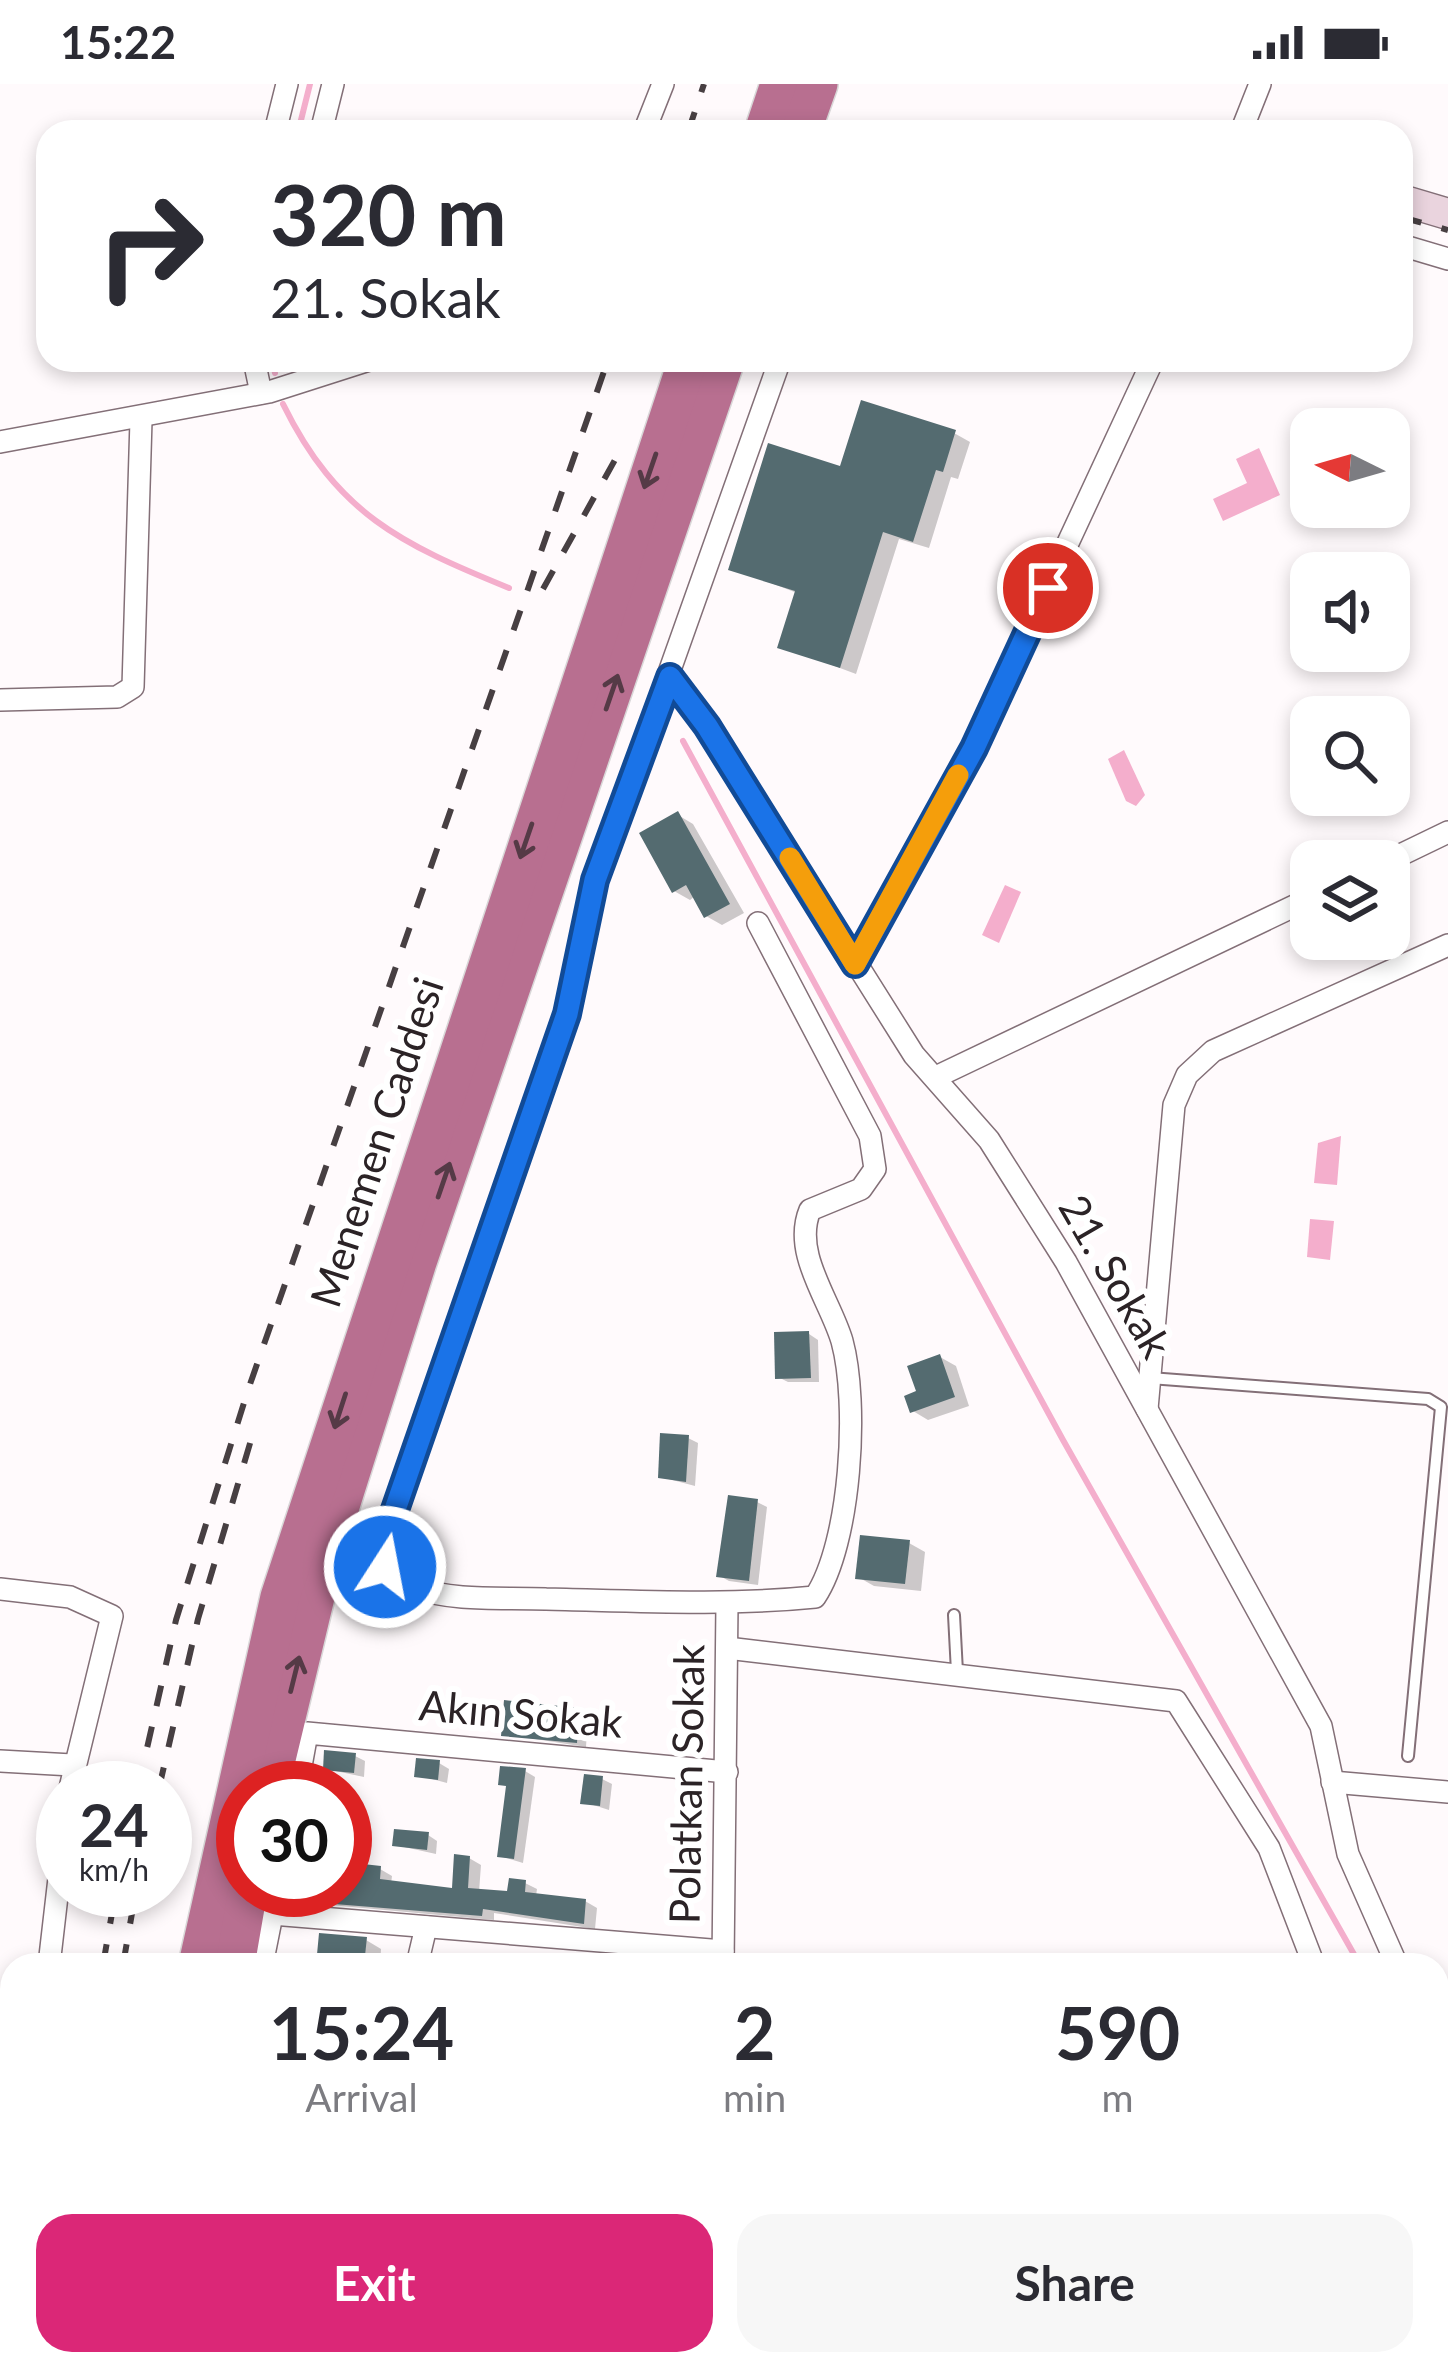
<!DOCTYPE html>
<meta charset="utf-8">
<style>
:root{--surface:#fff;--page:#f7f7f7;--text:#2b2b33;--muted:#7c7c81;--accent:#db2777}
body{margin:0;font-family:Lato,sans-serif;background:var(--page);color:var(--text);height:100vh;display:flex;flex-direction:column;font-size:45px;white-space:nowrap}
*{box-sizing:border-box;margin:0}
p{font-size:39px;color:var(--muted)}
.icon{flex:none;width:66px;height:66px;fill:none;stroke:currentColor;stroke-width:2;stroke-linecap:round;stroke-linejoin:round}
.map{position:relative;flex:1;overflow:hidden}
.panel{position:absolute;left:0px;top:1869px;width:1449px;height:423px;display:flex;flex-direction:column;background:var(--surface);border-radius:36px 36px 0 0;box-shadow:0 6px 18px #0003}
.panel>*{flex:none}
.top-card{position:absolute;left:36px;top:36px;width:1377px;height:252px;border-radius:36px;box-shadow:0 6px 18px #0003;background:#fff;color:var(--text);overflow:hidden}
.needle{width:78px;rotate:275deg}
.tools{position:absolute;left:1290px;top:324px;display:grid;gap:24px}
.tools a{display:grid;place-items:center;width:120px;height:120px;border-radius:24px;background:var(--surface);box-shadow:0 6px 18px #0003;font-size:60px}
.speed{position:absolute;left:36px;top:1677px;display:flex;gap:24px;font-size:60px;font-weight:700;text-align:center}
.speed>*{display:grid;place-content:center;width:156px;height:156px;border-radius:50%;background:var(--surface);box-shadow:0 6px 18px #0003;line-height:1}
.speed small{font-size:30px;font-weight:400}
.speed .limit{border:18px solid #d22;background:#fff;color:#111}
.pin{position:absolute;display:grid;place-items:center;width:102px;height:102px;color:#fff;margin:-51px;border:6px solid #fff;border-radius:50%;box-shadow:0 3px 12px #0007}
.me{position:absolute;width:132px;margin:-66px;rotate:11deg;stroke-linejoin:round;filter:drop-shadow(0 0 9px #0008)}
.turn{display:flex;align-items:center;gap:42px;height:252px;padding:0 36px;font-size:54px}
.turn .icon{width:156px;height:156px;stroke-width:2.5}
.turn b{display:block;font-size:84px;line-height:102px}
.eta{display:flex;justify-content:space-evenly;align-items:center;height:204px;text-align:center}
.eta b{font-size:72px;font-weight:700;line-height:84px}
.action{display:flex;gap:24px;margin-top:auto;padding:24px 36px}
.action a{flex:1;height:138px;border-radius:36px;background:var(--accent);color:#fff;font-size:48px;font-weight:700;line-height:138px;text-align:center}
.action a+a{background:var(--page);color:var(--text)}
.status{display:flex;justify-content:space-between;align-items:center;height:84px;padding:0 60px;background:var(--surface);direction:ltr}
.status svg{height:33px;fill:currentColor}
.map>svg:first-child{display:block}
.water{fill:#f4aecc}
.shadow{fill:#0003}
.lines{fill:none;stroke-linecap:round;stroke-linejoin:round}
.stream{stroke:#f4aecc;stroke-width:6}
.building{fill:#546b70}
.lane-casing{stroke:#836f77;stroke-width:14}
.street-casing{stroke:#836f77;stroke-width:24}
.secondary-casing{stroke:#836f77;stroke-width:33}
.highway-casing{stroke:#d9d7d8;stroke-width:42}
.lane{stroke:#fff;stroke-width:10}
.street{stroke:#fff;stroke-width:21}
.secondary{stroke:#ead4de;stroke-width:30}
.highway{stroke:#b86f90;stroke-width:39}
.rail{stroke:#473f42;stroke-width:6;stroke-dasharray:21 21;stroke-linecap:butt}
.oneway{stroke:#553a46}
.route-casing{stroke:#114b97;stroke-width:30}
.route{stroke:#1a73e8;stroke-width:21}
.slow{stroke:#f59e0b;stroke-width:21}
.labels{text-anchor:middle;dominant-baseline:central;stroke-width:12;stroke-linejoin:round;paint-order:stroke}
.street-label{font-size:42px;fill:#2b2326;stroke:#fff}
</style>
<div class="status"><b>15:22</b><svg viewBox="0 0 49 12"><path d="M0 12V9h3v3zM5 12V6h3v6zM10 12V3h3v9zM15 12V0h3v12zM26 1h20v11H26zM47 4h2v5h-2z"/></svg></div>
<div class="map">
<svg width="1448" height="2290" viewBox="0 0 1448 2290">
<rect width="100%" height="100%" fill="#fffafc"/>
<!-- water -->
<g class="water">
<path d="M1259,364l21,47 -57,26 -10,-22 34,-16 -11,-24z"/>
<path d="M1124,666l21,45 -9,11 -10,-5 -18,-42z"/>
<path d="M1005,801l16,7 -22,51 -17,-8z"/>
<path d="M1341,1052l-4,49 -23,-2 4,-40z"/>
<path d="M1310,1135l24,2 -4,39 -23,-3z"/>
</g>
<!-- shadow -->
<g class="shadow">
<path d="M954,349l16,9 -12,37 -7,-2 -22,71 -30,-9 -43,135 -75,-28 16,-53 -65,-25 110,-98z"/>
<path d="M678,731l15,9 51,89 -22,12 -16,-9 -11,-20 -5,4 -16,-9z"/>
<path d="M809,1250l9,6 1,42h-31l-10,-5z"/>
<path d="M940,1273l16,9 13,40 -41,14 -15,-9z"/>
<path d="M688,1354l10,5 -3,43 -34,-9z"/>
<path d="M757,1418l10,5 -9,78 -29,-4 -9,-5z"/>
<path d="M909,1459l16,9 -4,39 -47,-5 -16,-9z"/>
<path d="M578,1627l10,6 -2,30 -82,-13z"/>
<path d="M355,1672l10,5 -1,16 -38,-8z"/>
<path d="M439,1679l10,6 -2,14 -30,-8z"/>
<path d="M525,1687l10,6 -12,86 -23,-7z"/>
<path d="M602,1695l10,5 -3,26 -25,-8z"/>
<path d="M428,1751l9,6 -1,13 -41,-9z"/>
<path d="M469,1774l12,7 -2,27 31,2 15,-11 12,6 -1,7 49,5 12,7 -2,21 -101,-16v7l-175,-16 -12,-6 1,-8h37v-25l35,4 12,7 -1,8 63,7z"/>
<path d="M366,1856l15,9 -1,16h-61z"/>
</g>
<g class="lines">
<!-- stream -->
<g class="stream">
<path d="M298,48l12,-48"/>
<path d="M272,276l3,13"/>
<path d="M283,320c54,110 118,140 226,184"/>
<path d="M683,657l380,699 297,525"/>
<path d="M1408,2290l2,-10"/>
</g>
</g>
<!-- building -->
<g class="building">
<path d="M861,316l95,30 -13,42 -7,-2 -23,72 -30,-10 -43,136 -63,-20 18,-57 -67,-21 40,-127 72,23z"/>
<path d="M678,727l52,93 -26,14 -18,-33 -14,8 -33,-60z"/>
<path d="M809,1247l2,47 -36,1 -1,-47z"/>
<path d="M940,1270l15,43 -45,16 -6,-17 12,-5 -9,-25z"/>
<path d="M660,1349l29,2 -3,47 -28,-4z"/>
<path d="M728,1411l30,4 -9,82 -33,-4z"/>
<path d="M860,1451l50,5 -5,44 -50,-5z"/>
<path d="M504,1616l75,8 -2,35 -76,-7z"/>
<path d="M324,1666l32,3 -2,20 -31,-3z"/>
<path d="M416,1674l24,2 -2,20 -24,-3z"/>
<path d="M500,1682l26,2 -12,91 -17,-2 9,-71 -8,-1z"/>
<path d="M584,1690l19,2 -3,30 -20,-2z"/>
<path d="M394,1745l35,3 -2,18 -35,-4z"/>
<path d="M454,1770l16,2 -2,32 39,3 2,-13 17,2 -1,12 61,7 -2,25 -101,-15 -1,7 -160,-13 2,-13h21v-28l36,4 -1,13 72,9z"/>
<path d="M319,1849l48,4 -3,28h-48z"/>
</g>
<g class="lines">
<defs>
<g id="lane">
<path d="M1150,1294l278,21 13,8 -33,349"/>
<path d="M954,1531l3,57"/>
<path d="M832,2280l1,10"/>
</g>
<g id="street">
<path d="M275,48l12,-48"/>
<path d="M321,48l12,-48"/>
<path d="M644,48l19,-48"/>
<path d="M1241,48l19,-48"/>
<path d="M1401,161l47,14"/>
<path d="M254,276l7,33"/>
<path d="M0,358l269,-50 100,-32"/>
<path d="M670,593l37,49 207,329 75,85 77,122 255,464 27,128 49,111"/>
<path d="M0,616l117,-3 16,-10 8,-267"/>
<path d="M1388,777l60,-29"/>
<path d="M758,839l112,213 5,33 -14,20 -51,21c-18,43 20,90 32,131 17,62 9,202 -27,256 -90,9 -179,4 -269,2 -41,-2 -91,3 -130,-11 -20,-7 -31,-17 -35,-38l186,-536 28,-133 185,-521"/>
<path d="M855,880l118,-217 180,-387"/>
<path d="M938,992l373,-178"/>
<path d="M1147,1325l27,-304 13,-30 26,-24 235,-106"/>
<path d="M0,1505l70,8 42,19 -42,172"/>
<path d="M727,1564l449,53 93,147 45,117"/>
<path d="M0,1677l72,4"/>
<path d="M1332,1698l116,10"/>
<path d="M297,1704l10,-55 420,39"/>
<path d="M272,1830l451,37"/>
<path d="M723,1879l4,-359"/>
<path d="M49,1881l14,-121"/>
<path d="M262,1881l15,-75"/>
<path d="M417,1881l9,-38"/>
<path d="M1437,1970l11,26"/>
<path d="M0,2081l12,4"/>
<path d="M1437,2158h11"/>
<path d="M0,2161l12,3"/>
<path d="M560,2280l158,5"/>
<path d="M24,2290v-10"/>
<path d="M210,2290v-10"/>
<path d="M341,2290l1,-10"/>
<path d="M959,2290l1,-10"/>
<path d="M1379,2290l1,-10"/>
</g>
<path id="secondary" d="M1401,116l47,14"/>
<g id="highway">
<path d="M764,48l16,-48"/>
<path d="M801,48l17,-48"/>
<path d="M269,1704l58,-241 90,-285 308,-902"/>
<path d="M198,1881l82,-368 408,-1237"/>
<path d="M235,1881l13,-75"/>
<path d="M154,2290l1,-10"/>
<path d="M186,2290l1,-10"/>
</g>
</defs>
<!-- lane casing -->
<use href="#lane" class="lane-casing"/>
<!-- street casing -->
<use href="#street" class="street-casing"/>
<!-- secondary casing -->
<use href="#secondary" class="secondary-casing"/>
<!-- highway casing -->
<use href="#highway" class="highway-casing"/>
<!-- lane -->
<use href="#lane" class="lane"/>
<!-- street -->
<use href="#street" class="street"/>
<!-- secondary -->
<use href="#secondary" class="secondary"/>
<!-- highway -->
<use href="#highway" class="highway"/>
<!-- rail -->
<g class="rail">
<path d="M688,48l16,-48"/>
<path d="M1401,133l47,13"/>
<path d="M543,505l73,-131"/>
<path d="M138,1704l38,-168 72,-230 360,-1030"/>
<path d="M159,1704l39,-169 53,-179"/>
<path d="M103,1881l13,-75"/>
<path d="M123,1881l13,-75"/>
<path d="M49,2290l1,-10"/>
<path d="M72,2290l1,-10"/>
</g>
</g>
<!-- one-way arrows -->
<defs><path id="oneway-shaft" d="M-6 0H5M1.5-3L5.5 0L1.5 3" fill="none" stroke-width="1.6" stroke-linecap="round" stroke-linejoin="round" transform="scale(3)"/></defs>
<g class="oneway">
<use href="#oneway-shaft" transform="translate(650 387) rotate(109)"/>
<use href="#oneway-shaft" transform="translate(612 608) rotate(-71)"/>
<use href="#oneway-shaft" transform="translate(526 757) rotate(109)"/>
<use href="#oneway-shaft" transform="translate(444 1096) rotate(-71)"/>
<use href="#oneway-shaft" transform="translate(340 1327) rotate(108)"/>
<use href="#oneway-shaft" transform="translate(295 1590) rotate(-76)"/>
</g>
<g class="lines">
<defs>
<path id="route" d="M385,1483l-4,-17 186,-536 28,-134 75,-203 37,49 148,238 119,-216 74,-160"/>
</defs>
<!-- route casing -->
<use href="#route" class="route-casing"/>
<!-- route -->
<use href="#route" class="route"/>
<!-- slow -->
<path class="slow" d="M790,774l65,106 103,-189"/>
</g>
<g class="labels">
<!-- street labels -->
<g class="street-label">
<text transform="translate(376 1058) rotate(-72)">Menemen Caddesi</text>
<text transform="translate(1116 1192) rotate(60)">21. Sokak</text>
<text transform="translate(521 1629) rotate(5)">Akın Sokak</text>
<text transform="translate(686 1700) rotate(-89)">Polatkan Sokak</text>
</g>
</g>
</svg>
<div class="tools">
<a><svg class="needle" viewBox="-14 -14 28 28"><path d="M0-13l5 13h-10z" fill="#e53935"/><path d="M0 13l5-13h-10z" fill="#7c7c81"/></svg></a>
<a><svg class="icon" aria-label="sound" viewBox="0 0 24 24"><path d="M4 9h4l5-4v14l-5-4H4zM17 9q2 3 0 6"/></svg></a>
<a><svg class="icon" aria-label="search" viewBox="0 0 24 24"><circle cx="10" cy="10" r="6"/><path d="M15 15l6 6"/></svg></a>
<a><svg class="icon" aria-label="layers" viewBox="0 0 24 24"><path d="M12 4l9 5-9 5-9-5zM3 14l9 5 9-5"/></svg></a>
</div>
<div class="speed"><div>24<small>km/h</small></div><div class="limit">30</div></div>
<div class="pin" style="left:1048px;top:504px;background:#d93025"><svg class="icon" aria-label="arrive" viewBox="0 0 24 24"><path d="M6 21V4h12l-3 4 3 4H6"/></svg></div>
<svg class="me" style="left:385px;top:1483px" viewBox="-20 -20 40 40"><circle r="17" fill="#1a73e8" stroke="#fff" stroke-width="3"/><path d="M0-11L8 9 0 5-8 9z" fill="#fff"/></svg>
<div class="top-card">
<div class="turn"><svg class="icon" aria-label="right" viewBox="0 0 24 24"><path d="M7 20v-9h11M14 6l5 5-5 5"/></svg><div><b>320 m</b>21. Sokak</div></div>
</div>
<section class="panel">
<div class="eta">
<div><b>15:24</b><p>Arrival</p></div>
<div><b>2</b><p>min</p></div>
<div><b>590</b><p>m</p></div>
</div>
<div class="action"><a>Exit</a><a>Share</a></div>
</section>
</div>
